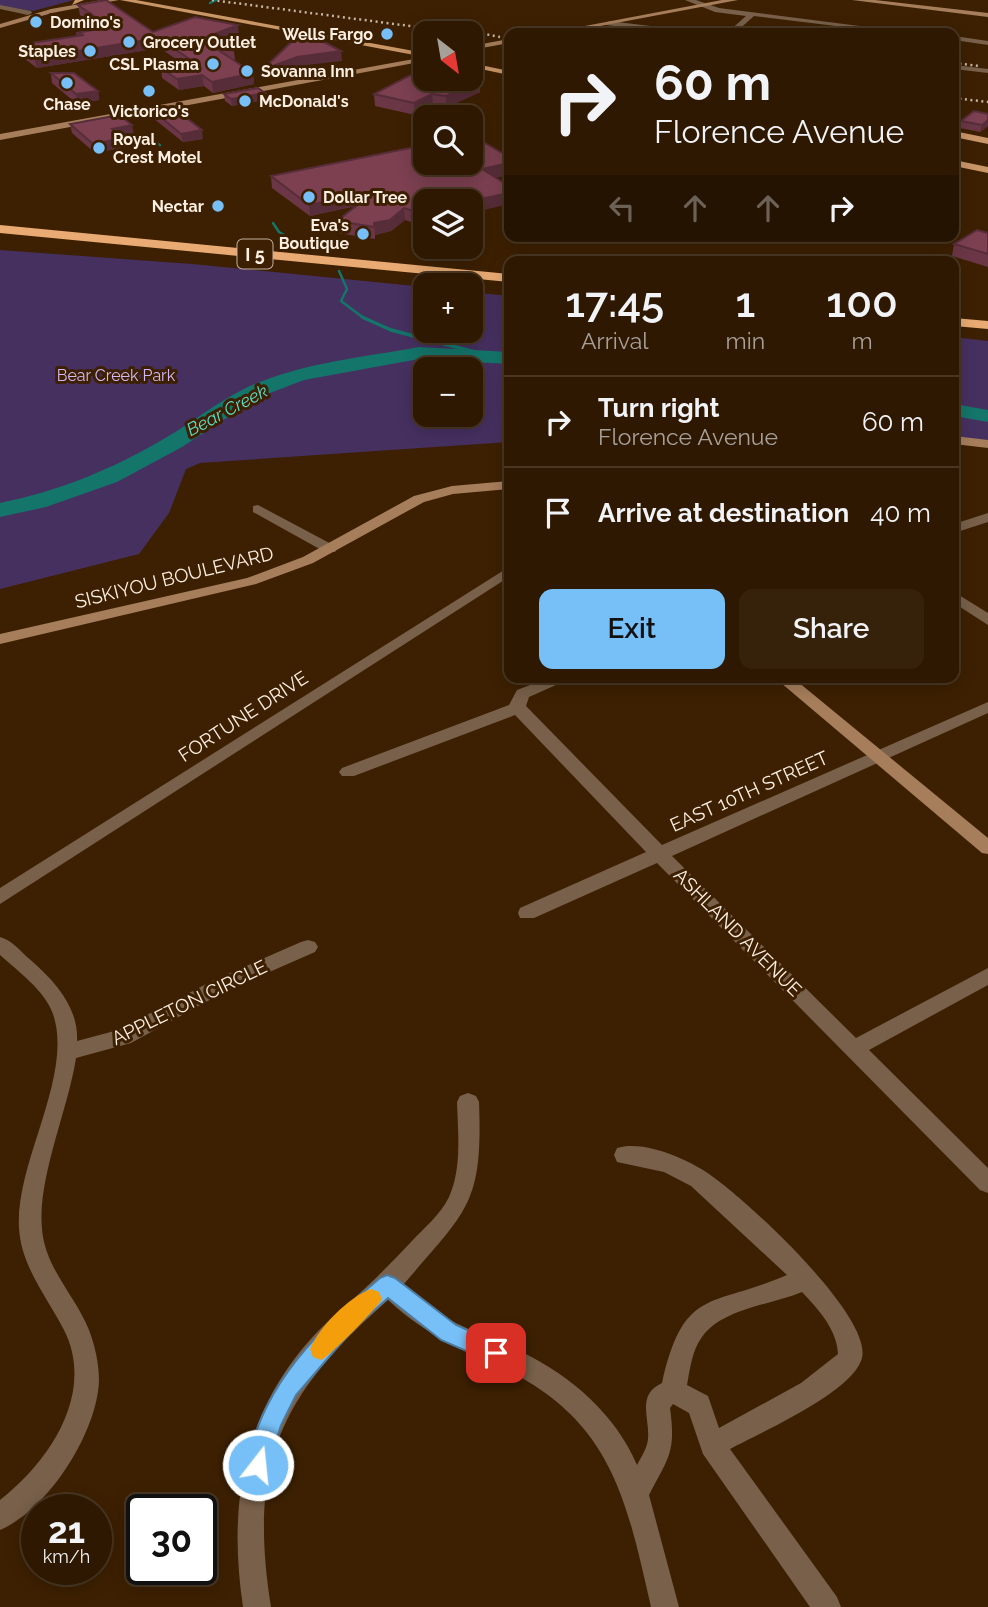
<!DOCTYPE html>
<meta charset="utf-8">
<style>
:root{--surface:#2e1801;--page:#36210b;--text:#f1f3f6;--muted:#a7a099;--line:#493723;--accent:#77bff7}
body{margin:0;font-family:Raleway,sans-serif;background:var(--page);color:var(--text);height:100vh;display:flex;flex-direction:column;font-size:26px;white-space:nowrap}
*{box-sizing:border-box;margin:0}
p{font-size:23px;color:var(--muted)}
.icon{flex:none;width:38px;height:38px;fill:none;stroke:currentColor;stroke-width:2;stroke-linecap:round;stroke-linejoin:round}
.map{position:relative;flex:1;overflow:hidden}
.side{position:absolute;left:504px;top:256px;width:455px;height:427px;display:flex;flex-direction:column;background:var(--surface);border-radius:14px;box-shadow:0 4px 18px #0003,0 0 0 2px var(--line)}
.side>*{flex:none}
.top-card{position:absolute;left:504px;top:28px;width:455px;height:214px;border-radius:14px;box-shadow:0 4px 18px #0003,0 0 0 2px var(--line);background:#2e1801;color:var(--text);overflow:hidden}
.needle{width:46px;rotate:149deg}
.buttons{position:absolute;left:413px;top:21px;display:grid;gap:14px}
.buttons a{display:grid;place-items:center;width:70px;height:70px;border-radius:14px;background:var(--surface);box-shadow:0 4px 18px #0003,0 0 0 2px var(--line);font-size:35px}
.speed{position:absolute;left:21px;top:1494px;display:flex;gap:14px;font-size:35px;font-weight:700;text-align:center}
.speed>*{display:grid;place-content:center;width:91px;height:91px;border-radius:50%;background:var(--surface);box-shadow:0 4px 18px #0003,0 0 0 2px var(--line);line-height:1}
.speed small{font-size:18px;font-weight:400}
.speed .limit{border:4px solid #111;border-radius:10px;background:#fff;color:#111}
.pin{position:absolute;display:grid;place-items:center;width:60px;height:60px;color:#fff;margin:-30px;border-radius:14px;box-shadow:0 4px 10px #0006}
.me{position:absolute;width:77px;margin:-38px;rotate:16deg;stroke-linejoin:round;filter:drop-shadow(0 0 5px #0008)}
.turn{display:flex;align-items:center;gap:24px;height:147px;padding:0 35px;font-size:32px}
.turn .icon{width:91px;height:91px;stroke-width:2.5}
.turn b{display:block;font-size:49px;line-height:60px}
.lanes{display:flex;align-items:center;height:66px;padding:0 35px;background:#0003;justify-content:center;gap:35px;direction:ltr}
.lanes .off{opacity:.35}
.eta{display:flex;justify-content:space-evenly;align-items:center;height:119px;text-align:center}
.eta b{font-size:42px;font-weight:600;line-height:49px}
.cta{display:flex;gap:14px;margin-top:auto;padding:14px 35px}
.cta a{flex:1;height:80px;border-radius:14px;background:var(--accent);color:#111;font-size:28px;font-weight:600;line-height:80px;text-align:center}
.cta a+a{background:var(--page);color:var(--text)}
ul{padding:0;list-style:none}
li{display:flex;align-items:center;gap:21px;height:91px;padding:0 35px;border-top:2px solid var(--line)}
li div{flex:1}
li b{display:block;font-size:26px}
li em{font-style:normal}
.map>svg:first-child{display:block}
.green{fill:#463060;fill-rule:evenodd}
.lines{fill:none;stroke-linecap:round;stroke-linejoin:round}
.stream-far1{stroke:#14756a;stroke-width:2.5}
.stream{stroke:#14756a;stroke-width:3.5}
.river{fill:#14756a;fill-rule:evenodd}
.street{fill:#78604a;fill-rule:evenodd}
.secondary{fill:#a67e5b;fill-rule:evenodd}
.primary{fill:#c99668;fill-rule:evenodd}
.highway{fill:#e9ab73;fill-rule:evenodd}
.rail{stroke:#c7b5a5;stroke-width:2.5;stroke-dasharray:2 3.5;stroke-linecap:butt}
.wall{fill:#6b3746}
.shaded-wall{fill:#572d39}
.building{fill:#7c4051;stroke:#572d39;stroke-width:2}
.route{fill:#77bff7;stroke:#4d7ca1;stroke-width:2}
.slow{fill:#f59e0b}
.poi-dot{fill:#77bff7;stroke:#3d2001;stroke-width:2.5}
.labels{text-anchor:middle;dominant-baseline:central;stroke-width:6;stroke-linejoin:round;paint-order:stroke}
.far-poi-label{font-size:16px;font-weight:bold;fill:#fbeee3;stroke:#3d2001;text-anchor:start}
.far-park-label{font-size:16px;fill:#d3b9f9;stroke:#3d2001}
.shield{fill:#3d2001;stroke:#c2b09f;stroke-width:2}
.shield-label{font-size:18px;font-weight:bold;fill:#fbeee3}
.far-water-label{font-size:18px;font-style:italic;fill:#5eddcc;stroke:#3d2001}
.street-label{font-size:19px;fill:#fbeee3;stroke:#3d2001}
</style>
<div class="map">
<svg width="988" height="1607" viewBox="0 0 988 1607">
<rect width="100%" height="100%" fill="#3d2001"/>
<!-- green -->
<g class="green">
<path d="M0,0h74l-41,11 -33,-5z"/>
<path d="M0,250l192,14 233,23v44h46v-39l38,4v146l-309,21 -14,6 -17,44 -30,41 -139,35zM425,369h46v46h-46z"/>
<path d="M954,337l34,4v100l-34,-3z"/>
</g>
<g class="lines">
<!-- stream-far1 -->
<g class="stream-far1">
<path d="M210,3l6,-3"/>
<path d="M147,137l13,8"/>
<path d="M273,223l6,9 14,8"/>
<path d="M339,271l8,18 -6,12 24,18"/>
</g>
<!-- stream -->
<path class="stream" d="M362,317l29,13 103,27"/>
<!-- river -->
<g class="river">
<path d="M419,347l90,5v12l-90,-5 -115,21 -47,18 -75,49 -65,35 -71,25 -46,10v-14c60,-12 115,-35 167,-66 26,-15 50,-35 77,-48 54,-26 116,-31 175,-42z"/>
<path d="M954,404l34,6v12l-34,-6z"/>
</g>
<!-- street -->
<g class="street">
<path d="M685,0h11l23,8 195,25h-21l-139,-17 -19,17h-8l19,-17 -31,-4z"/>
<path d="M0,5l31,6 1,2 -4,2 -28,-6z"/>
<path d="M609,21l83,10 4,2h-21l-69,-8z"/>
<path d="M954,36l34,5v4l-34,-5z"/>
<path d="M954,65l34,4v4l-34,-4z"/>
<path d="M258,505l77,41 2,3 -2,3h-10l-72,-40v-6z"/>
<path d="M988,513v9l-34,11v-9z"/>
<path d="M509,567v10l-509,327v-16z"/>
<path d="M954,592l34,21v12l-34,-22z"/>
<path d="M551,677h23l-45,20 -3,9 136,139 326,-143v11l-316,143 184,182 132,-70v17l-119,65 119,118v25l-8,-3 -323,-327 -123,55h-14l-2,-5 2,-5 126,-56 -131,-137 -161,61h-12l-3,-4 3,-4 167,-63 8,-15z"/>
<path d="M0,937c11,3 19,12 27,20 25,21 52,49 50,84l41,-11 94,-49 89,-39 7,-2 7,2 3,5 -3,5 -89,39 -95,52 -55,15c-8,52 -39,121 -34,171 3,39 33,66 47,101 6,16 10,33 10,51 -2,52 -51,129 -99,149v-30c49,-38 96,-107 64,-170 -17,-33 -43,-64 -45,-102 -4,-66 55,-152 34,-214 -8,-23 -35,-43 -53,-59z"/>
<path d="M468,1093l8,3 3,6c4,103 -12,108 -75,182 14,13 29,26 46,36 24,13 50,21 74,33 48,24 92,62 113,112 4,-8 10,-16 11,-26 2,-21 -12,-44 14,-56 22,-97 49,-75 125,-108l-96,-89 -27,-14 -47,-10 -3,-7 3,-7c25,-8 65,9 86,22 35,21 176,150 158,191 -13,33 -99,71 -131,88l107,148 4,10h-31l-107,-153 -14,-41 -16,-9 -3,4c6,44 -1,49 -21,87l30,112h-28c-24,-105 -38,-184 -144,-237 -48,-24 -78,-32 -119,-70 -108,95 -140,163 -117,307h-28c-18,-121 7,-221 103,-302 24,-20 44,-41 65,-63 13,-14 30,-28 38,-45 13,-29 9,-64 8,-95l3,-6zM802,1292c16,17 35,37 36,62l-37,29 -82,45 -11,-32 -21,-11c3,-16 5,-35 15,-48 21,-29 69,-32 100,-45z"/>
</g>
<!-- secondary -->
<g class="secondary">
<path d="M102,0h17l-67,13 -52,15v-4l51,-15z"/>
<path d="M722,0h16l-175,33h-15z"/>
<path d="M852,0h23l113,13v4z"/>
<path d="M509,39v4l-38,7v-4z"/>
<path d="M425,57v4l-425,79v-6z"/>
<path d="M954,436l34,4v8l-34,-4z"/>
<path d="M509,481v8l-56,5 -29,8 -111,61 -57,21 -256,60v-10l247,-56 56,-21 111,-61 38,-10z"/>
<path d="M774,677h18l196,161v16l-6,-1z"/>
</g>
<!-- primary -->
<g class="primary">
<path d="M75,0h9l-12,5z"/>
<path d="M120,0h16l289,53v4z"/>
<path d="M471,63l38,8v4l-38,-8z"/>
<path d="M954,131l34,7v6l-34,-7z"/>
<path d="M954,160l34,7v6l-34,-7z"/>
</g>
<!-- highway -->
<g class="highway">
<path d="M0,225l509,49v8l-509,-49z"/>
<path d="M954,318l34,3v8l-34,-3z"/>
</g>
<!-- rail -->
<g class="rail">
<path d="M212,0l251,33"/>
<path d="M455,28l45,9"/>
<path d="M954,63l25,3"/>
<path d="M954,98l34,4"/>
</g>
</g>
<!-- wall -->
<g class="wall">
<path d="M78,5l75,27 86,4 -17,6 12,9 1,10 18,12 1,11 -41,9 -9,-7 -25,4 -17,-12 -1,-10 22,-4 -23,-16 -123,20 -16,-12 -2,-11 58,-9 -1,-3 24,-4 -20,-14z"/>
<path d="M51,73l47,18 1,9 -22,4 -25,-21z"/>
<path d="M480,80v12l-34,16 -13,-2 -18,9 -40,-9 -1,-12z"/>
<path d="M265,93v7l-33,6 -7,-5 -1,-7z"/>
<path d="M151,109l52,30 -20,3 -30,-24z"/>
<path d="M988,114v12l-8,6 -20,-4 1,-7z"/>
<path d="M70,124l64,10 -13,3 4,10 -30,6 -23,-20z"/>
<path d="M271,176l225,2 -76,47 -15,-5 -14,11 -16,4v4l-37,-6 -1,-12 19,-15 -46,10 -38,-28z"/>
<path d="M988,233v34l-36,-11 2,-12z"/>
</g>
<!-- shaded-wall -->
<g class="shaded-wall">
<path d="M238,25l1,11 -26,10 -1,-11z"/>
<path d="M158,38l2,10 -123,20 -3,-10z"/>
<path d="M341,51l1,10 -44,5 -35,14 -1,-10 35,-13z"/>
<path d="M253,73l1,11 -41,9 -1,-11z"/>
<path d="M202,75l2,11 -25,4 -2,-11z"/>
<path d="M480,80v12l-34,16v-12z"/>
<path d="M98,91l1,9 -22,4 -1,-10z"/>
<path d="M265,93v7l-33,6 -1,-7z"/>
<path d="M432,94l1,12 -18,9 -1,-12z"/>
<path d="M988,120v6l-8,6 2,-7z"/>
<path d="M132,125l2,9 -20,4 -2,-9z"/>
<path d="M202,130l1,9 -20,3 -2,-8z"/>
<path d="M123,138l2,9 -30,6 -2,-9z"/>
<path d="M509,163v12l-27,6v-12z"/>
<path d="M377,190l1,11 -68,15 -1,-11z"/>
<path d="M509,193v11l-38,9v-12z"/>
<path d="M404,208l1,12 -14,11 -16,4 -1,-12z"/>
<path d="M425,212v11l-5,2v-12z"/>
</g>
<!-- building -->
<g class="building">
<path d="M106,0l47,32 42,-15 43,8 -26,10 22,16 -22,-5 41,27 -41,9 -10,-7 -25,4 -16,-11 33,-6 -36,-24 -124,20 -15,-13 65,-10 -8,-2 34,-6 -32,-22z"/>
<path d="M303,31l38,20 -44,6 -35,13z"/>
<path d="M424,68l1,11 46,-1 9,2 -34,16 -14,-2 -18,9 -40,-9z"/>
<path d="M51,73h23l24,18 -22,3z"/>
<path d="M258,88l7,5 -34,6 -7,-5z"/>
<path d="M171,106l31,24 -21,4 -30,-25z"/>
<path d="M974,111l14,3v6l-6,5 -21,-4z"/>
<path d="M119,115l13,10 -20,4 11,9 -30,6 -23,-20z"/>
<path d="M471,136h2l36,21v6l-27,6 27,17v7l-38,8h-46v11l-5,1 -16,-5 -14,12 -16,3v4l-37,-6 40,-31 -68,15 -38,-29 154,-31v18h46z"/>
<path d="M977,230l11,3v21l-34,-10z"/>
</g>
<!-- route -->
<path class="route" d="M387,1275l8,3 61,47 48,21 3,7 -3,8 -8,3 -55,-24 -53,-42 -34,30 -58,67 -15,30 -15,49 -8,3 -9,-3c-5,-12 1,-24 5,-36 21,-67 74,-116 126,-160z"/>
<!-- slow -->
<path class="slow" d="M371,1289l8,3 3,7c-4,8 -53,58 -61,61l-8,-3 -3,-8c9,-22 39,-52 61,-60z"/>
<!-- markers -->
<g class="poi-dot">
<circle cx="36" cy="22" r="7"/>
<circle cx="387" cy="34" r="7"/>
<circle cx="129" cy="42" r="7"/>
<circle cx="90" cy="51" r="7"/>
<circle cx="213" cy="64" r="7"/>
<circle cx="247" cy="71" r="7"/>
<circle cx="67" cy="83" r="7"/>
<circle cx="149" cy="91" r="7"/>
<circle cx="245" cy="101" r="7"/>
<circle cx="99" cy="148" r="7"/>
<circle cx="309" cy="197" r="7"/>
<circle cx="218" cy="206" r="7"/>
<circle cx="363" cy="234" r="7"/>
</g>
<g class="labels">
<!-- far-poi labels -->
<g class="far-poi-label">
<text x="50" y="22">Domino's</text>
<text x="373" y="34" text-anchor="end">Wells Fargo</text>
<text x="143" y="42">Grocery Outlet</text>
<text x="76" y="51" text-anchor="end">Staples</text>
<text x="199" y="64" text-anchor="end">CSL Plasma</text>
<text x="261" y="71">Sovanna Inn</text>
<text x="259" y="101">McDonald's</text>
<text x="67" y="104" text-anchor="middle">Chase</text>
<text x="149" y="111" text-anchor="middle">Victorico's</text>
<text x="113" y="139">Royal<tspan x="113" dy="18">Crest Motel</tspan></text>
<text x="323" y="197">Dollar Tree</text>
<text x="204" y="206" text-anchor="end">Nectar</text>
<text x="349" y="225" text-anchor="end">Eva's<tspan x="349" dy="18">Boutique</tspan></text>
</g>
<!-- far-park labels -->
<g class="far-park-label">
<text x="116" y="375">Bear Creek Park</text>
</g>
<!-- shield labels -->
<rect class="shield" x="237.5" y="239.5" width="35" height="29" rx="5"/>
<g class="shield-label">
<text x="255" y="254">I 5</text>
</g>
<!-- far-water labels -->
<g class="far-water-label">
<text transform="translate(227 410) rotate(-28)">Bear Creek</text>
</g>
<!-- street labels -->
<g class="street-label">
<text transform="translate(174 577) rotate(-14)">SISKIYOU BOULEVARD</text>
<text transform="translate(243 716) rotate(-33)">FORTUNE DRIVE</text>
<text transform="translate(749 791) rotate(-24)">EAST 10TH STREET</text>
<text transform="translate(738 932) rotate(45)">ASHLAND AVENUE</text>
<text transform="translate(189 1002) rotate(-26)">APPLETON CIRCLE</text>
</g>
</g>
</svg>
<div class="buttons">
<a><svg class="needle" viewBox="-14 -14 28 28"><path d="M0-13l5 13h-10z" fill="#e53935"/><path d="M0 13l5-13h-10z" fill="#a7a099"/></svg></a>
<a><svg class="icon" aria-label="search" viewBox="0 0 24 24"><circle cx="10" cy="10" r="6"/><path d="M15 15l6 6"/></svg></a>
<a><svg class="icon" aria-label="layers" viewBox="0 0 24 24"><path d="M12 4l9 5-9 5-9-5zM3 14l9 5 9-5"/></svg></a>
<a>+</a>
<a>−</a>
</div>
<div class="speed"><div>21<small>km/h</small></div><div class="limit">30</div></div>
<div class="pin" style="left:496px;top:1353px;background:#d93025"><svg class="icon" aria-label="arrive" viewBox="0 0 24 24"><path d="M6 21V4h12l-3 4 3 4H6"/></svg></div>
<svg class="me" style="left:258px;top:1465px" viewBox="-20 -20 40 40"><circle r="17" fill="#77bff7" stroke="#fff" stroke-width="3"/><path d="M0-11L8 9 0 5-8 9z" fill="#fff"/></svg>
<div class="top-card">
<div class="turn"><svg class="icon" aria-label="right" viewBox="0 0 24 24"><path d="M7 20v-9h11M14 6l5 5-5 5"/></svg><div><b>60 m</b>Florence Avenue</div></div>
<div class="lanes"><svg class="icon off" aria-label="left" viewBox="0 0 24 24"><path d="M17 20v-9H6M10 6l-5 5 5 5"/></svg><svg class="icon off" aria-label="ahead" viewBox="0 0 24 24"><path d="M12 20V5M6 11l6-6 6 6"/></svg><svg class="icon off" aria-label="ahead" viewBox="0 0 24 24"><path d="M12 20V5M6 11l6-6 6 6"/></svg><svg class="icon" aria-label="right" viewBox="0 0 24 24"><path d="M7 20v-9h11M14 6l5 5-5 5"/></svg></div>
</div>
<section class="side">
<div class="eta">
<div><b>17:45</b><p>Arrival</p></div>
<div><b>1</b><p>min</p></div>
<div><b>100</b><p>m</p></div>
</div>
<ul>
<li><svg class="icon" aria-label="right" viewBox="0 0 24 24"><path d="M7 20v-9h11M14 6l5 5-5 5"/></svg><div><b>Turn right</b><p>Florence Avenue</p></div><em>60 m</em></li>
<li><svg class="icon" aria-label="arrive" viewBox="0 0 24 24"><path d="M6 21V4h12l-3 4 3 4H6"/></svg><div><b>Arrive at destination</b></div><em>40 m</em></li>
</ul>
<div class="cta"><a>Exit</a><a>Share</a></div>
</section>
</div>
